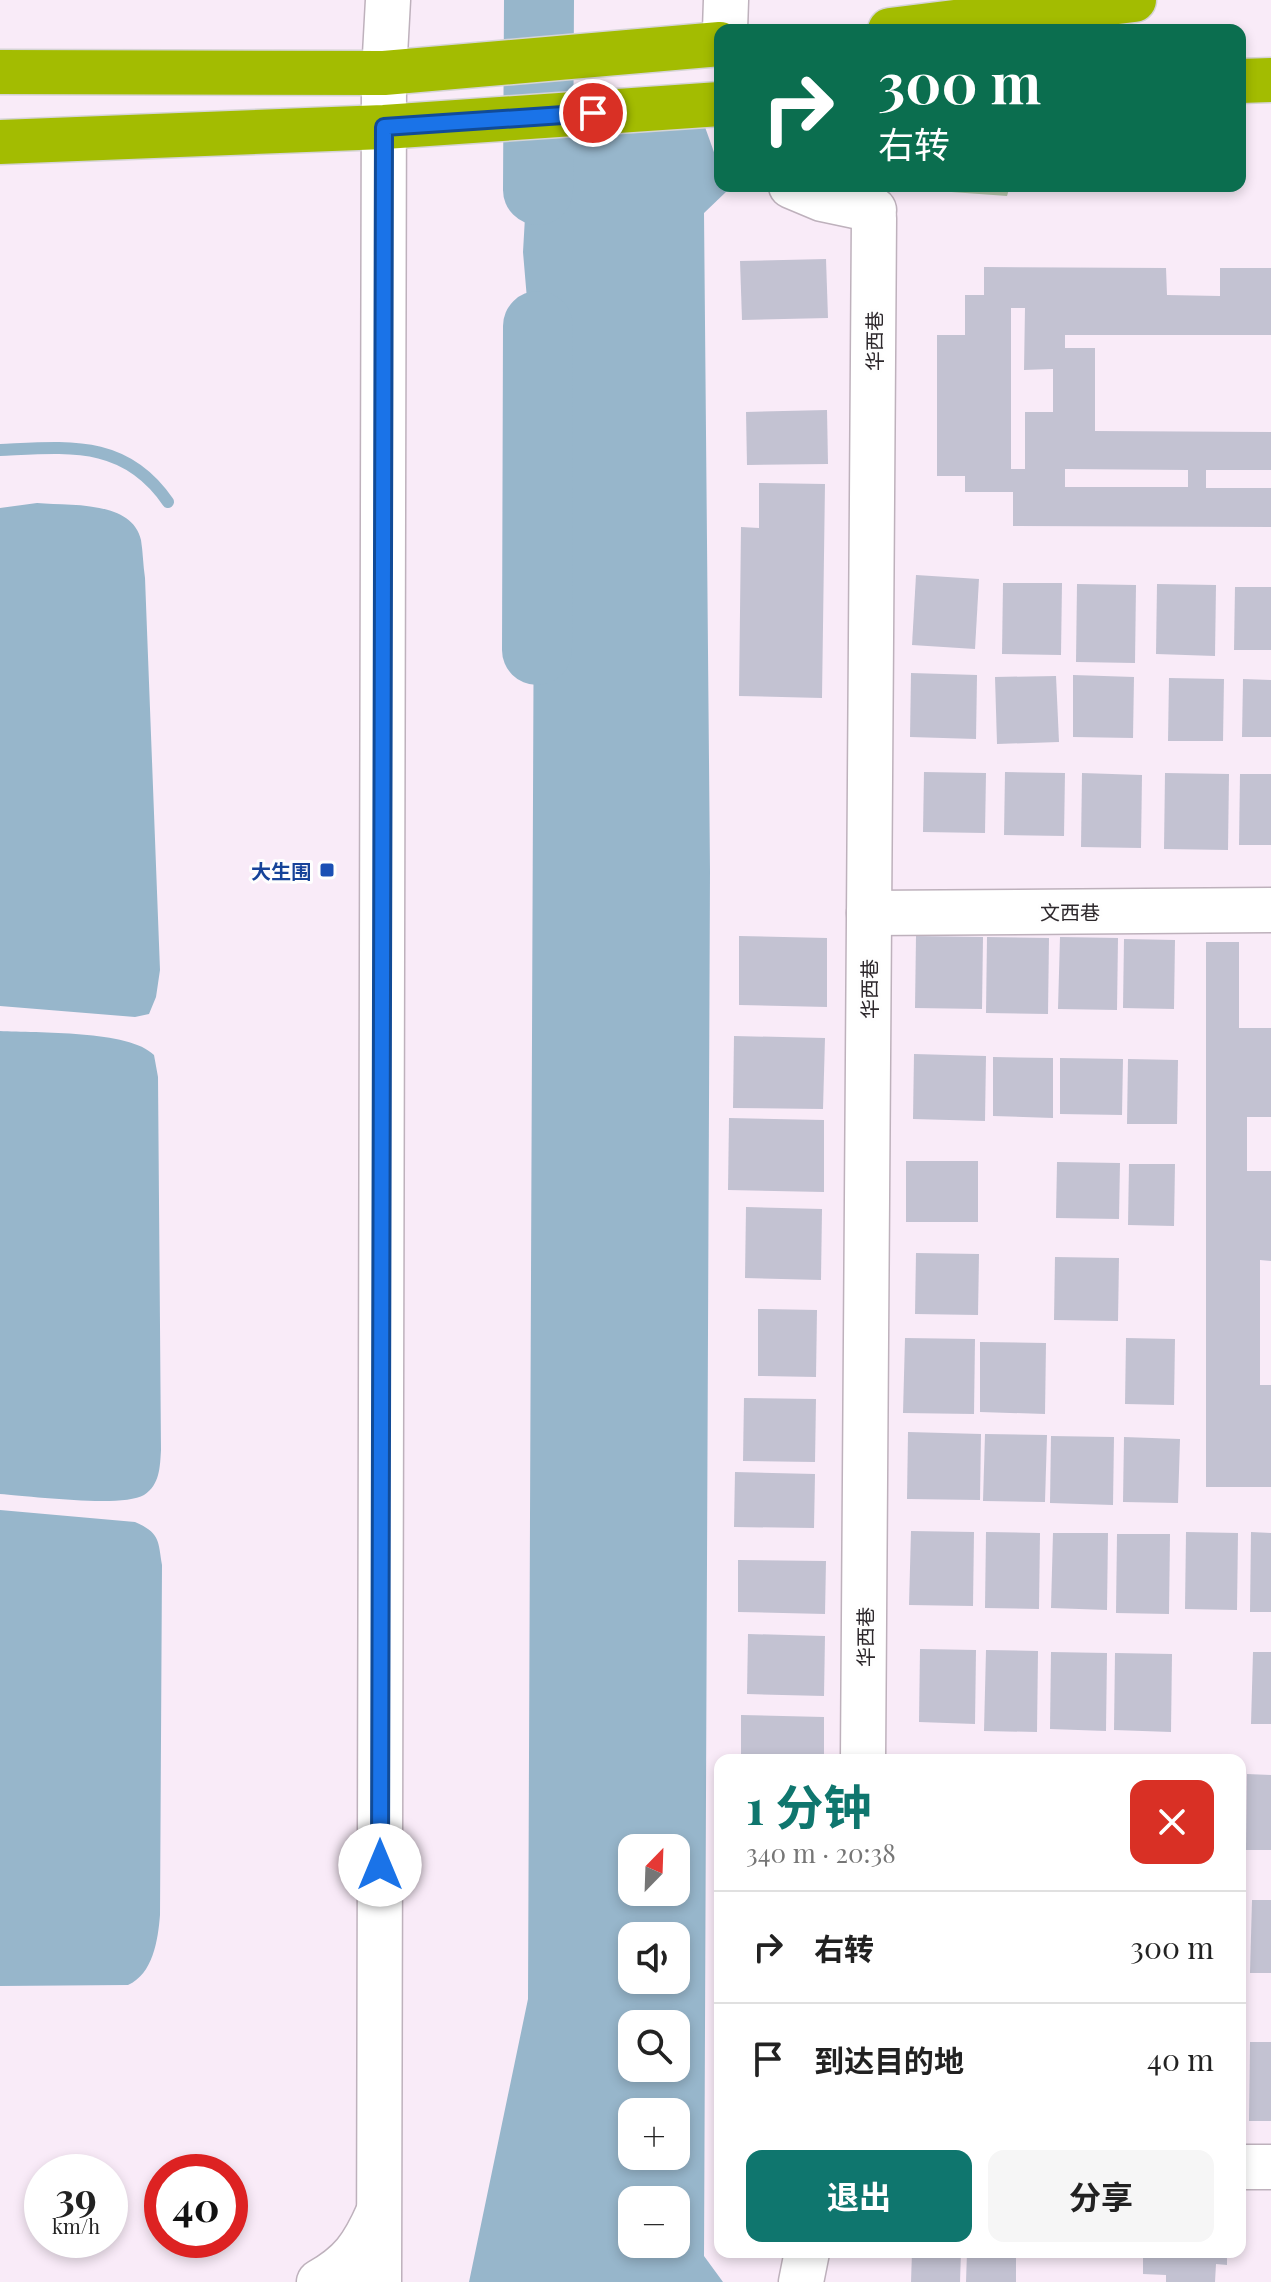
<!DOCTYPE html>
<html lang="zh">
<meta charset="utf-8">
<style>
:root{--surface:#fff;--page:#f6f6f6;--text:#222;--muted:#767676;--line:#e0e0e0;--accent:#0f766e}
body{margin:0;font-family:"Playfair Display","Noto Sans SC",serif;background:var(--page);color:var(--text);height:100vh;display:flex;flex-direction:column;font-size:30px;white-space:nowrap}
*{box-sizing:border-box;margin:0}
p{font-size:26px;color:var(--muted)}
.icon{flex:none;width:44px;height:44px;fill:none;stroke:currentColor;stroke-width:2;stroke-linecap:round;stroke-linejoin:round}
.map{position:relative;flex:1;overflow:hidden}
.sheet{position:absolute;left:714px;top:1754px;width:532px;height:504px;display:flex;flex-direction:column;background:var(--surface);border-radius:16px;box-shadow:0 4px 12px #0003}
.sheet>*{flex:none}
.top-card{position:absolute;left:714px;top:24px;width:532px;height:168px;border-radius:16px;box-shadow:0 4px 12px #0003;background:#0b6e4f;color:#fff;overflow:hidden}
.needle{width:52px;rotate:23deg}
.buttons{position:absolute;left:618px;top:1834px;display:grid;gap:16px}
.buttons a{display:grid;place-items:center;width:72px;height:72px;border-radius:16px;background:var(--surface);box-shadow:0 4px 12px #0003;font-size:40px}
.speed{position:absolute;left:24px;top:2154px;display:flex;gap:16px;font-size:40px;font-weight:700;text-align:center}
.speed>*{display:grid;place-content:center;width:104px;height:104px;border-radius:50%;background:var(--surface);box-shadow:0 4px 12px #0003;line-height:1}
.speed small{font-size:20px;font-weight:400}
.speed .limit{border:12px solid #d22;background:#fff;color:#111}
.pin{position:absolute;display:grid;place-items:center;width:68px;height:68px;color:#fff;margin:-34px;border:4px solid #fff;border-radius:50%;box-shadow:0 2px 8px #0007}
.me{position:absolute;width:88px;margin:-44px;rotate:0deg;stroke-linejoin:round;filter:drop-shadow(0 0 6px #0008)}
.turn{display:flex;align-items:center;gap:28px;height:168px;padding:0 32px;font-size:36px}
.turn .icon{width:104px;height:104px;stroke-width:2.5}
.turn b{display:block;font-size:56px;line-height:68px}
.round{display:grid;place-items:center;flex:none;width:84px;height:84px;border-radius:16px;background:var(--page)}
.headline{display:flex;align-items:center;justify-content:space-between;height:136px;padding:0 32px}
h1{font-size:48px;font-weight:700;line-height:60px;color:var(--accent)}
.action{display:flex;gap:16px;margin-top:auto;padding:16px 32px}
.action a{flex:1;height:92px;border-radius:16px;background:var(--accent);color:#fff;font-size:32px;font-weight:700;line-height:92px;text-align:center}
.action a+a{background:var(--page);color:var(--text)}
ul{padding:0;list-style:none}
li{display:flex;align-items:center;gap:24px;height:112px;padding:0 32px;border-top:2px solid var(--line)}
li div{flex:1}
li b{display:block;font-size:30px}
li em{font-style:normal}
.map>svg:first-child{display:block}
.green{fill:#b9c8af}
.water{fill:#97b6cb;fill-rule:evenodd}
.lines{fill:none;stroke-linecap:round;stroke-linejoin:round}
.stream{stroke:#97b6cb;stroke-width:12}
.river{stroke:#97b6cb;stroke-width:70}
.building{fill:#c3c2d2;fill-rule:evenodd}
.minor-casing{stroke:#beb1bc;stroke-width:47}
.highway-casing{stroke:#d5d4d5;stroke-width:47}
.minor{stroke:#fff;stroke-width:44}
.highway{stroke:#a3bc01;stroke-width:44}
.route-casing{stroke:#114b97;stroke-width:20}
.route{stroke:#1a73e8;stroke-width:14}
.transit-dot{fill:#1a4fb4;stroke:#fefefe;stroke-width:3}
.labels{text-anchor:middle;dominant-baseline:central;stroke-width:6;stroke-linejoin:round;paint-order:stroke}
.street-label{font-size:20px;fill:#2d282c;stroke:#fefefe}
.transit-label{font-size:20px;font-weight:bold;fill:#164399;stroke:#fefefe;text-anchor:end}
</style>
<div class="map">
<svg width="1271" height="2282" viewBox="0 0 1271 2282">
<rect width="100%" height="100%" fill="#f9ebf8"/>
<!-- green -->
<path class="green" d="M868,186h142l-3,10z"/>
<!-- water -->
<g class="water">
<path d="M695,99l25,70v17h6l1,5 -23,22 6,658 -6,1385 19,26h-254l59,-283 6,-1441 13,-23 -24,-283 8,-140zM632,1848h44v44h-44zM632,1936h44v44h-44zM632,2024h44v44h-44zM632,2112h44v44h-44zM632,2200h44v44h-44z"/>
<path d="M37,503c33,3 95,-3 104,37 2,12 2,25 4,38l15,392 -4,27 -7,17 -14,3 -135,-11v-498z"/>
<path d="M0,1031c36,2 130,-1 154,24l4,22 3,373c-1,16 -1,35 -17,45 -22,13 -114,1 -144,-1z"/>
<path d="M0,1510l135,12c25,11 23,18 27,43l-2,350c-2,25 -7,59 -32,70l-128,1z"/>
</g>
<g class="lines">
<!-- stream -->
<path class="stream" d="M0,450c68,-3 125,-11 168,52"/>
<!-- river -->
<g class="river">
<path d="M538,190l1,-190"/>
<path d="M537,650l1,-324"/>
</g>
</g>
<!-- building -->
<g class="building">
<path d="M826,259l2,59 -86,2 -2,-59z"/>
<path d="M984,267l182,1 1,27 53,1v-28h51v67h-206v13h30v83l176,1v38h-65v18h65v39l-258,-1v-34h-48v-16h-28v-141h28v-40h19zM1011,308h14l-1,62 29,-1v43h-28v57h-14zM1065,469l123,1v17h-123z"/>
<path d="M827,410l1,54 -81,1 -1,-53z"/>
<path d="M759,483l66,1 -3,214 -83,-2 2,-169 18,1z"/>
<path d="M916,575l63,4 -4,70 -63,-4z"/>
<path d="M1003,583h59l-1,72 -59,-1z"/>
<path d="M1077,584l59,1 -1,78 -59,-1z"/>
<path d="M1157,584l59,1 -1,71 -59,-2z"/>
<path d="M1235,587h36v63h-37z"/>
<path d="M911,673l66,2 -1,64 -66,-2z"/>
<path d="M1073,675l61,2 -1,61 -60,-1z"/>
<path d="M1056,676l3,66 -62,2 -2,-67z"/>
<path d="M1169,678l55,1 -1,62h-55z"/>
<path d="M1243,679l28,1v57h-29z"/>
<path d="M924,772l62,1 -1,60 -62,-1z"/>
<path d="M1005,772l60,1 -1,63 -60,-1z"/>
<path d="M1082,773l60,2 -1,73 -60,-1z"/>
<path d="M1165,773l64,1 -1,76 -64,-1z"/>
<path d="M1240,774h31v71h-32z"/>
<path d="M739,936l88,2v69l-88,-2z"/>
<path d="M916,936l67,1 -1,72 -67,-1z"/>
<path d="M987,937l62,1 -1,76 -62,-1z"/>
<path d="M1060,937l58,1 -1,72 -59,-1z"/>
<path d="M1124,939l51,1 -1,69 -51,-1z"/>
<path d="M1206,942h33v86h32v89h-24v54h24v90l-11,-1v125h11v102h-65z"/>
<path d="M734,1036l91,2 -2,71 -90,-1z"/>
<path d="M914,1054l72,2 -1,65 -72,-2z"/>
<path d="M993,1057l60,1v60l-60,-2z"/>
<path d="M1060,1058l63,1 -1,56 -62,-1z"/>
<path d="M1128,1059l50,1 -1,64h-50z"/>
<path d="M729,1118l95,2v72l-96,-2z"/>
<rect x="906" y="1161" width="72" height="61"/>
<path d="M1057,1162l63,1 -1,56 -63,-1z"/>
<path d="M1129,1164h46l-1,62 -46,-1z"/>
<path d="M746,1207l76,2 -1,71 -76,-2z"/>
<path d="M916,1253l63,1 -1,61 -63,-1z"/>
<path d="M1055,1257l64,1 -1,63 -64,-1z"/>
<path d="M758,1309l59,1 -1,67 -58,-1z"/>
<path d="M905,1338l70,1 -1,75 -71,-1z"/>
<path d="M1126,1338l49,1 -1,66 -49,-1z"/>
<path d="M980,1342l66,1 -1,71 -65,-2z"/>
<path d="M744,1398l72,1 -1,63 -72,-1z"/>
<path d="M908,1432l73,2 -1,66 -73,-1z"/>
<path d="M985,1434l62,1 -2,67 -62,-1z"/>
<path d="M1051,1436l63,1 -1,68 -63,-2z"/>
<path d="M1124,1437l56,2 -2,64 -55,-1z"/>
<path d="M735,1472l80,2 -1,54 -80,-1z"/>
<path d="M911,1531l63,1 -1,74 -64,-1z"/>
<path d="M986,1532l54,1 -1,76 -54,-1z"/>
<path d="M1186,1532l52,1 -1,77 -52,-1z"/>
<path d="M1251,1532l20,1v79h-21z"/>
<path d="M1053,1533h55l-1,77 -56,-2z"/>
<path d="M1117,1534h53l-1,80 -53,-1z"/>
<path d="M738,1560l88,1 -1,53 -87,-2z"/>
<path d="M748,1634l77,2 -1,60 -77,-2z"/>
<path d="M920,1649l56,1 -1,74 -56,-2z"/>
<path d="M986,1650l52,1 -1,81 -53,-1z"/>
<path d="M1051,1652l56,1 -1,78 -56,-2z"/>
<path d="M1253,1652h18v72h-20z"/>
<path d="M1115,1653l57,1 -1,78 -57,-2z"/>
<path d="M741,1715l83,2v43h-83z"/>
<path d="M1247,1774l24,1v75h-25z"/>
<path d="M1252,1900h19v73h-21z"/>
<path d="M1250,2042h21v79h-22z"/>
<path d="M912,2252h49l-1,30h-49z"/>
<path d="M967,2252h49v30h-50z"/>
<path d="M1143,2252h84v13l-11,-1 -1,18h-49v-7l-23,-1z"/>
</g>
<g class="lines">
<defs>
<g id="minor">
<path d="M725,30l1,-30"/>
<path d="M791,186l31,13 52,11"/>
<path d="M869,913l402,-3"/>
<path d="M863,1760l11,-1542"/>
<path d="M1240,2167h31"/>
<path d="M319,2282c32,-18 44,-35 59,-69"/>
<path d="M379,2282l5,-2209 4,-73"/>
<path d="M801,2282l6,-30"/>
</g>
<g id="highway">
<path d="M890,30l244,-30"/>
<path d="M0,72l384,1 336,-29"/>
<path d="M1240,81l31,-1"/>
<path d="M0,142l384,-15 336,-23"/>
</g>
</defs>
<!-- minor casing -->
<use href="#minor" class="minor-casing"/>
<!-- highway casing -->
<use href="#highway" class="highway-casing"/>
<!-- minor -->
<use href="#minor" class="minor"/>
<!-- highway -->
<use href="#highway" class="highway"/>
</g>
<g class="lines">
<defs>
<path id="route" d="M380,1865l4,-1738 209,-14"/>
</defs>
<!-- route casing -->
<use href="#route" class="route-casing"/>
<!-- route -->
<use href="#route" class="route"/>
</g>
<!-- markers -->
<rect class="transit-dot" x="319" y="862" width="16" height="16" rx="4"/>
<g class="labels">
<!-- street labels -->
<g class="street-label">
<text transform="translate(873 341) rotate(-90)">华西巷</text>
<text x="1070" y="911">文西巷</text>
<text transform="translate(868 989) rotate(-90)">华西巷</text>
<text transform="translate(864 1637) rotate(-90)">华西巷</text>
</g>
<!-- transit labels -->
<g class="transit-label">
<text x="311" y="870">大生围</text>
</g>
</g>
</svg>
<div class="buttons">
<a><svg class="needle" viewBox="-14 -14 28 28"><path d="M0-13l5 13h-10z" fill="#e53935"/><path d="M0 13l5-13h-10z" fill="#767676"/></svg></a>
<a><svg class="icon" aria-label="sound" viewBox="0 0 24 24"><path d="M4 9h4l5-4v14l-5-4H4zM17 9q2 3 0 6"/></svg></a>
<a><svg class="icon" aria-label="search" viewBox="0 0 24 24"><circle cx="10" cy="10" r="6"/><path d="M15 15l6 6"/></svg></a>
<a>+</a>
<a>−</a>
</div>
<div class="speed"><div>39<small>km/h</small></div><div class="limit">40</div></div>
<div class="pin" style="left:593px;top:113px;background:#d93025"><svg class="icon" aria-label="arrive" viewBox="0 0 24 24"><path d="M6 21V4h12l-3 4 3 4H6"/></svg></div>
<svg class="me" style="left:380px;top:1865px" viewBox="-20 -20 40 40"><circle r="19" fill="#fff"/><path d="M0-13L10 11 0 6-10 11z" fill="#1a73e8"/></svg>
<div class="top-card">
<div class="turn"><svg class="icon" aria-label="right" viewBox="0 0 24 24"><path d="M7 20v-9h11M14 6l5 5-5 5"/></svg><div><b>300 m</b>右转</div></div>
</div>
<section class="sheet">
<div class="headline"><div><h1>1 分钟</h1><p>340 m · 20:38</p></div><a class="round" style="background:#d93025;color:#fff"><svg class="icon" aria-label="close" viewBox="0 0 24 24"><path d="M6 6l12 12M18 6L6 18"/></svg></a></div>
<ul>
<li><svg class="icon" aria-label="right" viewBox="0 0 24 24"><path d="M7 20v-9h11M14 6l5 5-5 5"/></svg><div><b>右转</b></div><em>300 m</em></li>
<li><svg class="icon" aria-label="arrive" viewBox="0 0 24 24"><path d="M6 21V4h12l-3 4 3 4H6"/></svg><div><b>到达目的地</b></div><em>40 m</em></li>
</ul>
<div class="action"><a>退出</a><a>分享</a></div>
</section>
</div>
